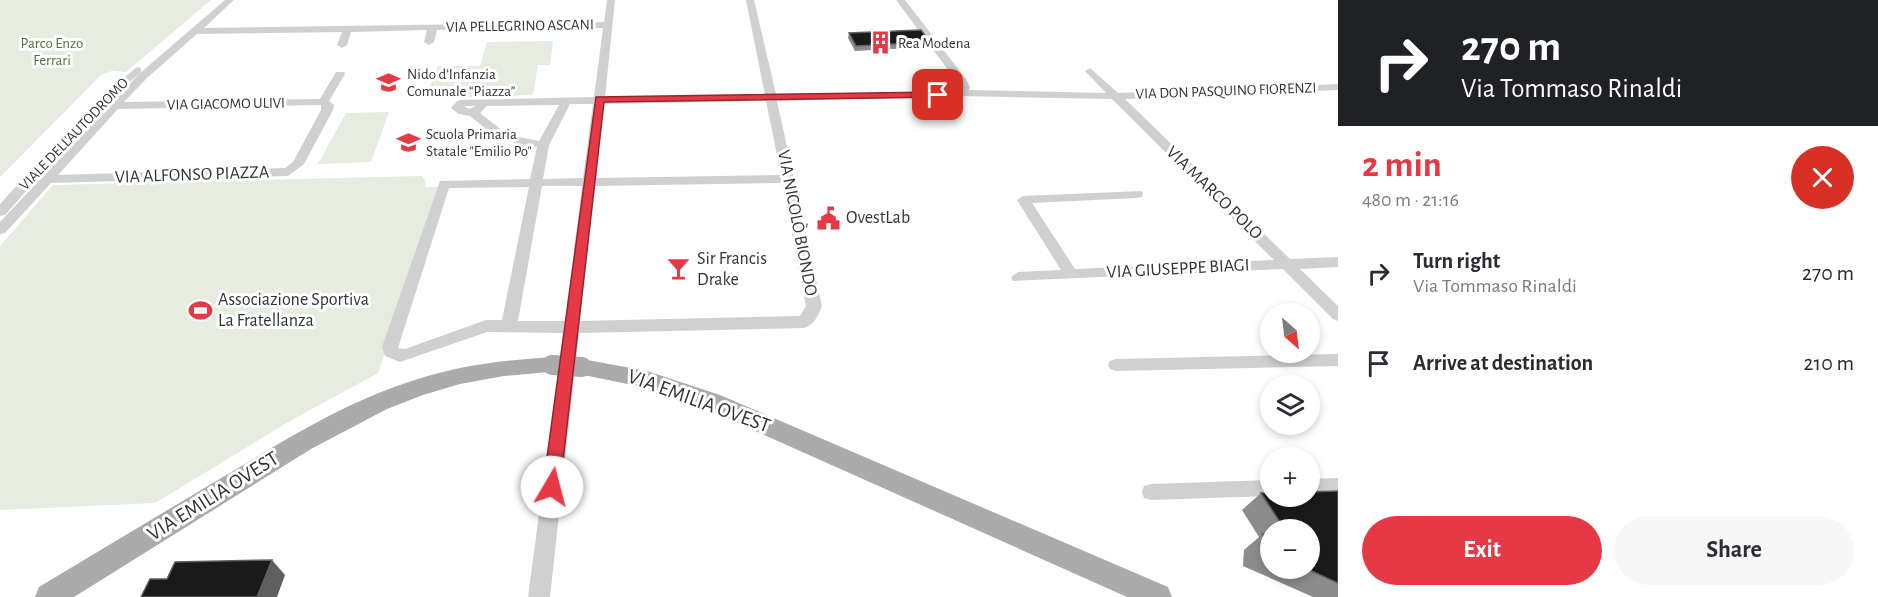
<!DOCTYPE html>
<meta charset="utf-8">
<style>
:root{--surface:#fff;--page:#f7f7f7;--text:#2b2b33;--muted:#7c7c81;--accent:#e63946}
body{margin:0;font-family:"Alegreya Sans",sans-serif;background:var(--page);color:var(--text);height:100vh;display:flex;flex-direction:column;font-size:22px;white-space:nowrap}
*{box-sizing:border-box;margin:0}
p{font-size:20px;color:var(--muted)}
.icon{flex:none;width:33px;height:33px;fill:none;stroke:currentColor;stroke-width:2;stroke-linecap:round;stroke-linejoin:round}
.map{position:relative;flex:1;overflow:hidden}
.side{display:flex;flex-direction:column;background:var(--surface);width:540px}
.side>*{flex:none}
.banner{background:#202124;color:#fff;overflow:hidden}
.needle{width:39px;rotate:152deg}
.buttons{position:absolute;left:1260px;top:303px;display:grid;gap:12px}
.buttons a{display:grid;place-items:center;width:60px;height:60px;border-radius:50%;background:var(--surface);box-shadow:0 3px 9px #0003;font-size:30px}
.pin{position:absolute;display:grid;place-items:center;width:51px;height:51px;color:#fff;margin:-26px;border-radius:12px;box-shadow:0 3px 9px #0006}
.me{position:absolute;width:66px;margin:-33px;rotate:8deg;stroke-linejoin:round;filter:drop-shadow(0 0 4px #0008)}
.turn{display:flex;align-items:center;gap:21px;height:126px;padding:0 24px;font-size:27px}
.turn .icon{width:78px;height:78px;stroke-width:2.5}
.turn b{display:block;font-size:42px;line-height:51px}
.round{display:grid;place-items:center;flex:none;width:63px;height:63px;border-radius:32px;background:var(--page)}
.overview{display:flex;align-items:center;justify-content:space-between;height:102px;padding:0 24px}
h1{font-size:36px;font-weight:700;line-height:45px;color:var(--accent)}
.button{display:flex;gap:12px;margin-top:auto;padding:12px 24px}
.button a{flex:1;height:69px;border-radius:36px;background:var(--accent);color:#fff;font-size:24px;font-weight:700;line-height:69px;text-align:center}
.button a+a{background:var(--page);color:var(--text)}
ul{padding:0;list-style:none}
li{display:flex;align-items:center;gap:18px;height:90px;padding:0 24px}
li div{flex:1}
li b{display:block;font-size:22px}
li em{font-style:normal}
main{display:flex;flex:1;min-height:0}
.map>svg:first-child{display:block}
.green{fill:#e6ecdf}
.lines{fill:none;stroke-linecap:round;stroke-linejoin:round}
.minor{fill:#d0d0d0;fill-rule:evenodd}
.major{fill:#ababab;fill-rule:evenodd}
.major-bridge{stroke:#ababab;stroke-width:20}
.wall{fill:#8c8c8c;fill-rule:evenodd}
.shaded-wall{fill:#5f5f5f}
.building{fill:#1a1a1a;stroke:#5f5f5f;stroke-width:1.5}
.route{fill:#e63946;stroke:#96252e;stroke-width:1.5}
.labels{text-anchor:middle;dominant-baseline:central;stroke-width:6;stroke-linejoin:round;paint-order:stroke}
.far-street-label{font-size:15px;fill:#333;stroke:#fff}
.far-park-label{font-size:15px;fill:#56703f;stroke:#fff}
.far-poi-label{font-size:15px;fill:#333;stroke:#fff;text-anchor:start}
.street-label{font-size:18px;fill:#333;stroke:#fff}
.poi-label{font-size:18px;fill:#333;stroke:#fff;text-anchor:start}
.near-street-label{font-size:21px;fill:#333;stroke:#fff}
</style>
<main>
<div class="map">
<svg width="1338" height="597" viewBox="0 0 1338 597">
<rect width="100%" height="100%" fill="#fff"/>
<!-- green -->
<g class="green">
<path d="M0,0h211l-85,72 -14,-1 -11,4 -101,102z"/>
<path d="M553,41l-3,24h-12l-5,30 -107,3 12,-32h42l7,-24z"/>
<path d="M389,112l-18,50 -53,2 28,-51z"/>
<path d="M422,176l4,6 -1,5h18l-65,186 -88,48 -135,82 -155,7v-264l53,-61z"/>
</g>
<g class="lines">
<!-- minor -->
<g class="minor">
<path d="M225,0h9l-30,28 400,-6 3,-22h8l-10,97 160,-2 -19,-95h8l22,94 162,-2 21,-4 -2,-6 -61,-82h9l61,79 4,8 -1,3 137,3 -21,-22 5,-3 28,25 220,-9v6l-213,9 165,160 48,-2v10l-38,2 38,37v15l-5,-2 -50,-50 -270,12 -2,-4 7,-5 43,-2 -44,-70 6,-4 119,-5 1,3 -1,3 -5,1 -105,5 43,66 199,-9 -162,-161 -154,-3 -181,5 45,205c-4,10 -7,18 -18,22l-225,5 -29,264h-22l35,-264 -76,-1 -87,30 -15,-6 -3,-9 58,-166 90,-2 7,-32 -37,-7 -30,-24 -11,-2 -8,-6 6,-7 4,-1 133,-3 9,-69 -166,2 -3,12 -5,3 -5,-3 3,-12 -76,2 -4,13 -5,3 -5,-3 5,-13 -145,2 -50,44 -23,24 196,-3 16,-27h8l1,2 -16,27 5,4 -1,5 -29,54 -16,12 -237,7 -46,50 -5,1v-12l107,-114v-4l5,-1 27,-29zM766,101l15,74 -185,3 8,-74zM570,104h23l-10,74 -40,1 6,-34zM321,105v5l-28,52 -8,6 -227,7 60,-66zM559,105l-20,36 -31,-6 -28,-22 7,-7zM464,106h12l-7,3zM782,183l24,123 -6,10 -220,5 15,-135zM542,186h40l-17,135h-47zM529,187l-27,133h-16l-81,29 -7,-1 51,-160z"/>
<path d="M137,67l4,1v4l-41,36 -95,107 -5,1v-12l92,-100z"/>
<path d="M1338,354v12l-222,5 -6,-2 -2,-4 2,-4 6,-2z"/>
<path d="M1338,478v16l-28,1v-16z"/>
<path d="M1270,480v16l-119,4 -7,-2 -2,-6 2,-6 7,-2z"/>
</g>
<!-- major -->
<g class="major">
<path d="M552,357l8,2 3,6 -3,6 -56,5 -44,8 -37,11 -36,14 -76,40 -237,148h-39l4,-10c61,-37 122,-73 184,-110 62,-37 125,-77 195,-98 44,-14 88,-19 134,-22z"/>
<path d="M582,359l65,12 73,24 448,192 4,10h-45l-423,-189 -57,-20 -73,-15 -3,-6 3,-6z"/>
</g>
<!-- major-bridge -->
<path class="major-bridge" d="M552,365l30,2"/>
</g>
<!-- wall -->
<g class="wall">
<path d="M849,33l81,9 -2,5 -73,4 -7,-13z"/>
<path d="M1338,491v106h-25l-70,-31 1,-16 15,-13 -17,-27 19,-17zM1270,530h40v38h-40z"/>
</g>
<!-- shaded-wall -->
<path class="shaded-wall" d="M272,560l13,15 -8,22h-20z"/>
<!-- building -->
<g class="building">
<path d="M921,30l9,12 -74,4 -7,-13z"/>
<path d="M1338,491v92l-33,-15h5v-38h-25l-24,-37h9v3h40v-4z"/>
<path d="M1263,534h7v19l-8,-3z"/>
<path d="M272,560l-15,37h-116l9,-18h17l8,-17z"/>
</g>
<!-- route -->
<path class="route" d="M938,92l4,1v4l-338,5 -44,385 -2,5 -6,3 -6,-3 -3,-5 53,-390z"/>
<!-- icons -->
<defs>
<symbol id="building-bare" viewBox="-9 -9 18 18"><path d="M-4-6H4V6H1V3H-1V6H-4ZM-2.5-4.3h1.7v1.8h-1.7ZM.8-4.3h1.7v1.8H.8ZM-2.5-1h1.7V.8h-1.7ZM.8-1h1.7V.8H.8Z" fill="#e63946" stroke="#fff" stroke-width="2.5" paint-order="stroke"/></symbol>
<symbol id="school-bare" viewBox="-9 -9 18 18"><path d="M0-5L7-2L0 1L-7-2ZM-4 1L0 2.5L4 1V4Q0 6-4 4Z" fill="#e63946" stroke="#fff" stroke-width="2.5" paint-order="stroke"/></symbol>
<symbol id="civic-bare" viewBox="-9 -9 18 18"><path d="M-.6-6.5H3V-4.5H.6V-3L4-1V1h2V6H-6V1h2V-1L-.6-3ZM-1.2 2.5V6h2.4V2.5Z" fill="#e63946" stroke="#fff" stroke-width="2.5" paint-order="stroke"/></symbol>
<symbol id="bar-bare" viewBox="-9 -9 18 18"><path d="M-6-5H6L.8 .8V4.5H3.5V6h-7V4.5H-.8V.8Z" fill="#e63946" stroke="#fff" stroke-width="2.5" paint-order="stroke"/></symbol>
<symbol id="stadium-bare" viewBox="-9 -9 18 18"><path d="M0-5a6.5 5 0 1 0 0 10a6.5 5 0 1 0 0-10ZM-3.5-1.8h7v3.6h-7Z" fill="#e63946" stroke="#fff" stroke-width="2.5" paint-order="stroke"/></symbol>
</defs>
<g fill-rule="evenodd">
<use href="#building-bare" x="864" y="26" width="33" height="33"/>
<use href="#school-bare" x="372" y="66" width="33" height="33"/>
<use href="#school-bare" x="392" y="126" width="33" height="33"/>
<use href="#civic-bare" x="812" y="202" width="33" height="33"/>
<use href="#bar-bare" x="662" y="252" width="33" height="33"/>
<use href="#stadium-bare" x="184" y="294" width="33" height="33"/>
</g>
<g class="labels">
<!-- far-street labels -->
<g class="far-street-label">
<text transform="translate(520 26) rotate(-1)">VIA PELLEGRINO ASCANI</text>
<text transform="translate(1226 91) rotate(-2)">VIA DON PASQUINO FIORENZI</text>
<text transform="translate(226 104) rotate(-1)">VIA GIACOMO ULIVI</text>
<text transform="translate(74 134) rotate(-46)">VIALE DELL'AUTODROMO</text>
</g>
<!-- far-park labels -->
<g class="far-park-label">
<text x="52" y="43">Parco Enzo<tspan x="52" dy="17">Ferrari</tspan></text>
</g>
<!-- far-poi labels -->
<g class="far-poi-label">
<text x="898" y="43">Rea Modena</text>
<text x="407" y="74">Nido d’Infanzia<tspan x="407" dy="17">Comunale “Piazza”</tspan></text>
<text x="426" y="134">Scuola Primaria<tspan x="426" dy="17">Statale "Emilio Po"</tspan></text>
</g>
<!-- street labels -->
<g class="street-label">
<text transform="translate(192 175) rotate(-2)">VIA ALFONSO PIAZZA</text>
<text transform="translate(1214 193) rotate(44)">VIA MARCO POLO</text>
<text transform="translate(797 223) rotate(79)">VIA NICOLÒ BIONDO</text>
<text transform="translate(1178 269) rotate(-3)">VIA GIUSEPPE BIAGI</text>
</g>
<!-- poi labels -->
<g class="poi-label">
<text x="846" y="218">OvestLab</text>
<text x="697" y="259">Sir Francis<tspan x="697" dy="21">Drake</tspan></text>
<text x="218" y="300">Associazione Sportiva<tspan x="218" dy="21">La Fratellanza</tspan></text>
</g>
<!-- near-street labels -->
<g class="near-street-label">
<text transform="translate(699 401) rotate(20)">VIA EMILIA OVEST</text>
<text transform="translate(213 496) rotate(-32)">VIA EMILIA OVEST</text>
</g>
</g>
</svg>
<div class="buttons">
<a><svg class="needle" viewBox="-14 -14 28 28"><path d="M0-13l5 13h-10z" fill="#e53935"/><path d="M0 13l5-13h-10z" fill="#7c7c81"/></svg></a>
<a><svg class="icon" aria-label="layers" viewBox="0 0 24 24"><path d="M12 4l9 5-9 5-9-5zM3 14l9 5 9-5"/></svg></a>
<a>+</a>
<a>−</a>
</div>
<div class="pin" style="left:938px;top:95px;background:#d93025"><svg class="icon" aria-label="arrive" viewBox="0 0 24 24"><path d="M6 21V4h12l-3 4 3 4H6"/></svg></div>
<svg class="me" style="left:552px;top:487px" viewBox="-20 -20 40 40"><circle r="19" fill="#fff"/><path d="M0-13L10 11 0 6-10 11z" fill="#e63946"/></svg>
</div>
<section class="side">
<div class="banner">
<div class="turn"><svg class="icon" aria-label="right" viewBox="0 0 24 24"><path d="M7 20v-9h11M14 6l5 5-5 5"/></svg><div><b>270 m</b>Via Tommaso Rinaldi</div></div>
</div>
<div class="overview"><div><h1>2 min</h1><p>480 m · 21:16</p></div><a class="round" style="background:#d93025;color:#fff"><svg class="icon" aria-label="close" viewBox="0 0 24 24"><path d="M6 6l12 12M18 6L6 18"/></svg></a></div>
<ul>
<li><svg class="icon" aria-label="right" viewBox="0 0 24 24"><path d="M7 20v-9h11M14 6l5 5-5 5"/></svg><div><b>Turn right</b><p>Via Tommaso Rinaldi</p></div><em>270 m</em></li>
<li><svg class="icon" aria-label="arrive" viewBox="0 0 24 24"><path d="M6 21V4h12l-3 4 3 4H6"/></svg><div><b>Arrive at destination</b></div><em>210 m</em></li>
</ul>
<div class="button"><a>Exit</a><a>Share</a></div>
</section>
</main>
